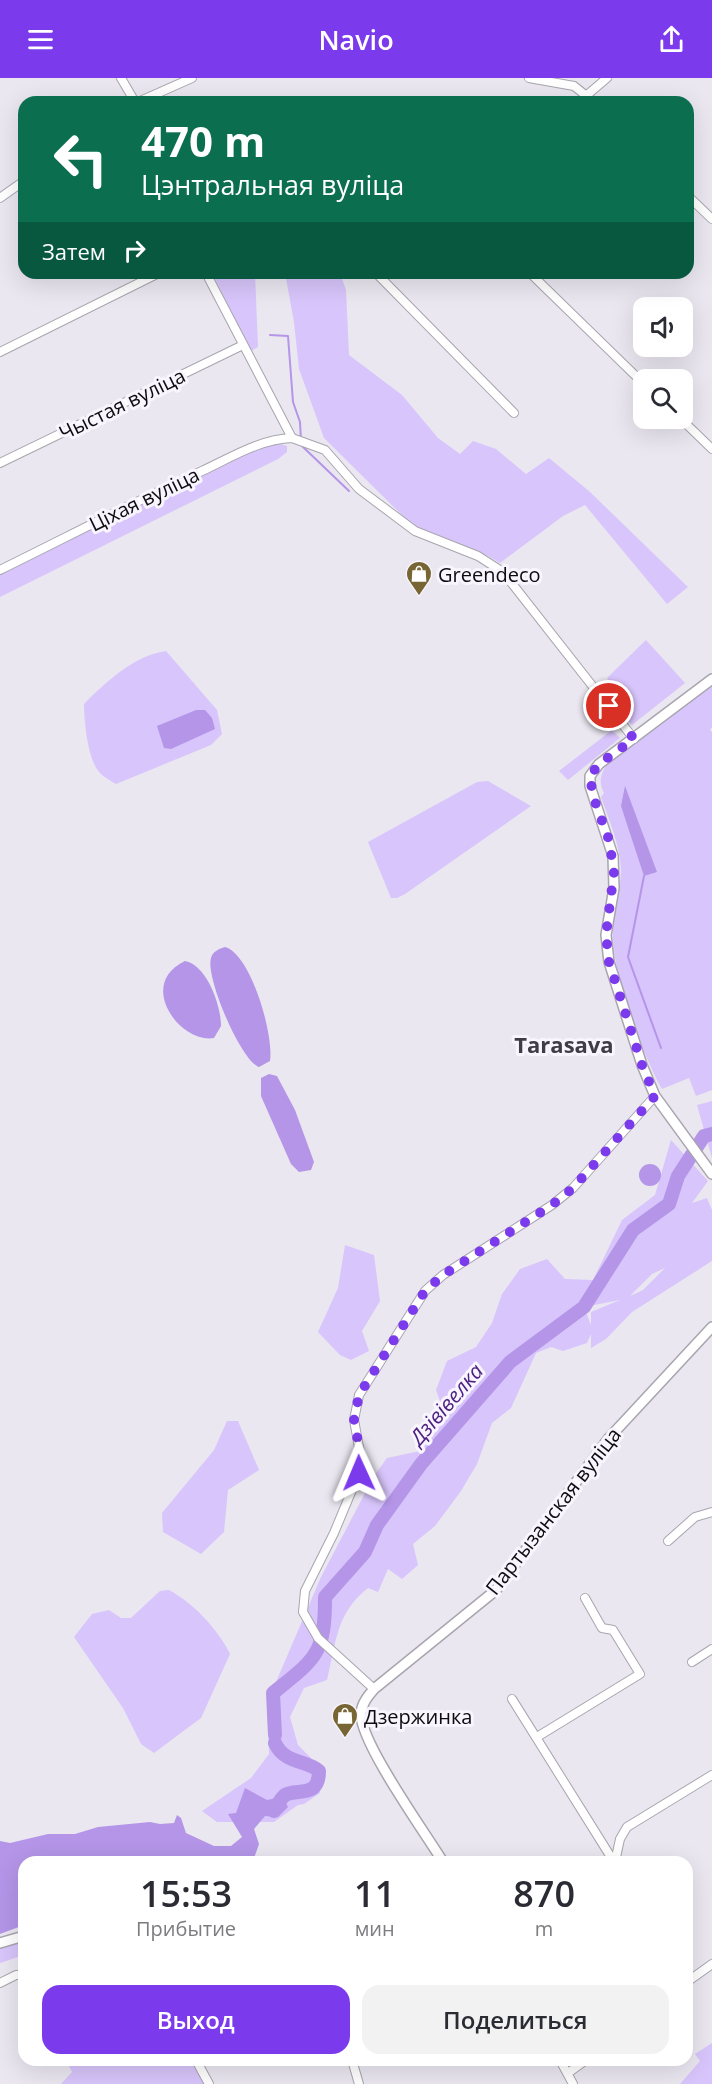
<!DOCTYPE html>
<html lang="ru">
<meta charset="utf-8">
<style>
:root{--surface:#fff;--page:#f2f2f3;--text:#2b2b33;--muted:#7c7c81;--accent:#7c3aed}
body{margin:0;font-family:"Open Sans",sans-serif;background:var(--page);color:var(--text);height:100vh;display:flex;flex-direction:column;font-size:22px;white-space:nowrap}
*{box-sizing:border-box;margin:0}
p{font-size:20px;color:var(--muted)}
.icon{flex:none;width:33px;height:33px;fill:none;stroke:currentColor;stroke-width:2;stroke-linecap:round;stroke-linejoin:round}
.map{position:relative;flex:1;overflow:hidden}
.panel{position:absolute;left:18px;top:1778px;width:675px;height:210px;display:flex;flex-direction:column;background:var(--surface);border-radius:18px;box-shadow:0 6px 24px #0002}
.panel>*{flex:none}
.top-card{position:absolute;left:18px;top:18px;width:676px;height:183px;border-radius:18px;box-shadow:0 6px 24px #0002;background:#0b6e4f;color:#fff;overflow:hidden}
.fabs{position:absolute;left:633px;top:219px;display:grid;gap:12px}
.fabs a{display:grid;place-items:center;width:60px;height:60px;border-radius:12px;background:var(--surface);box-shadow:0 6px 24px #0002;font-size:30px}
.pin{position:absolute;display:grid;place-items:center;width:51px;height:51px;color:#fff;margin:-26px;border:3px solid #fff;border-radius:50%;box-shadow:0 2px 6px #0007}
.me{position:absolute;width:66px;margin:-33px;rotate:359deg;stroke-linejoin:round;filter:drop-shadow(0 0 4px #0008)}
.turn{display:flex;align-items:center;gap:21px;height:126px;padding:0 24px;font-size:27px}
.turn .icon{width:78px;height:78px;stroke-width:2.5}
.turn b{display:block;font-size:42px;line-height:51px}
.then{display:flex;align-items:center;height:57px;padding:0 24px;background:#0003;gap:12px;font-size:22px}
.eta{display:flex;justify-content:space-evenly;align-items:center;height:102px;text-align:center}
.eta b{font-size:36px;font-weight:600;line-height:42px}
.cta{display:flex;gap:12px;margin-top:auto;padding:12px 24px}
.cta a{flex:1;height:69px;border-radius:18px;background:var(--accent);color:#fff;font-size:24px;font-weight:600;line-height:69px;text-align:center}
.cta a+a{background:var(--page);color:var(--text)}
header{display:flex;justify-content:space-between;align-items:center;height:78px;padding:0 24px;background:var(--accent);color:#fff;font-size:27px;font-weight:600}
.map>svg:first-child{display:block}
.green{fill:#d8c5fb;fill-rule:evenodd}
.water{fill:#b495e8}
.lines{fill:none;stroke-linecap:round;stroke-linejoin:round}
.stream{stroke:#b495e8;stroke-width:2}
.river{stroke:#b495e8;stroke-width:14}
.minor-casing{stroke:#a8a5ae;stroke-width:10}
.tertiary-casing{stroke:#a8a5ae;stroke-width:12}
.minor{stroke:#fff;stroke-width:8}
.tertiary{stroke:#fff;stroke-width:9}
.route{stroke:#7c3aed;stroke-width:10;stroke-dasharray:0 18}
.labels{text-anchor:middle;dominant-baseline:central;stroke-width:6;stroke-linejoin:round;paint-order:stroke}
.street-label{font-size:20px;fill:#0d0c0f;stroke:#f8f5fe}
.poi-label{font-size:20px;fill:#0d0c0f;stroke:#f8f5fe;text-anchor:start}
.water-label{font-size:21px;font-style:italic;fill:#4f2282;stroke:#f8f5fe}
.quarter-label{font-size:22px;font-weight:bold;fill:#3f3d44;stroke:#f8f5fe}
</style>
<header><svg class="icon" aria-label="menu" viewBox="0 0 24 24"><path d="M4 6h16M4 12h16M4 18h16"/></svg>Navio<svg class="icon" aria-label="share" viewBox="0 0 24 24"><path d="M12 15V3M7 8l5-5 5 5M5 13v7h14v-7"/></svg></header>
<div class="map">
<svg width="712" height="2006" viewBox="0 0 712 2006">
<rect width="100%" height="100%" fill="#eae7f1"/>
<!-- green -->
<g class="green">
<path d="M212,195h43l3,74 -7,4z"/>
<path d="M285,195h55l6,17 3,65 53,40 36,43 22,16 13,-13 23,8 30,25 23,-16 41,34 98,95 -21,17 -82,-99 -22,11 -63,47 -12,-7 -75,-30 -89,-88 -25,-69 -5,-47z"/>
<path d="M277,365l10,3v6l-9,7 -278,138v-22l64,-37 191,-88z"/>
<path d="M646,562l39,43 -53,42 -25,-26 5,-12 -5,-9z"/>
<path d="M166,573l51,59 5,24 -11,11 -95,39c-5,-3 -11,-6 -16,-11 -12,-12 -16,-51 -16,-69 22,-22 49,-48 82,-53z"/>
<path d="M712,603v46l-2,3 2,2v358l-16,6 -7,-18 -27,11c-19,-32 -47,-111 -49,-148 -2,-23 7,-46 8,-69 0,-25 -12,-52 -20,-75l3,-4c-7,-12 -2,-25 8,-34z"/>
<path d="M612,652l8,8 -52,42 -9,-9z"/>
<path d="M488,703l43,25 -126,88 -8,4h-6l-23,-56 109,-60z"/>
<path d="M712,1023v57l-15,-53z"/>
<path d="M671,1062l37,41 -16,22 15,-5 5,12v51l-80,51 -26,27 -15,9v-14l-4,9 -24,8 -12,-4 -15,6 -25,55 -19,15 -15,41 -16,27 -26,35 -22,18 5,21 -16,14 -14,-10 -10,23 -10,-4c-32,25 -32,55 -41,92l-23,8 -14,29 8,28 14,14 8,34 -16,11 -6,1 -24,17h-57l-15,-11 49,-33 18,-24 -2,-51 54,-126 53,-101 13,-18 33,-7 25,-36 -9,-25 11,-29 29,-14 16,-24 10,-29 18,-25 27,-10 18,20 28,1 29,-60 33,-25zM665,1190l-22,22 -13,6 22,-22zM620,1222l-29,12v13l-7,-18z"/>
<path d="M345,1167l29,10 6,46 -18,30 7,20 -18,9 -11,-5 -22,-23 20,-44z"/>
<path d="M227,1343h11l21,49 -31,20 -4,42 -23,22 -38,-22 -1,-19 52,-63z"/>
<path d="M169,1512c24,13 49,39 61,64l-29,64 -47,35 -13,-9 -18,-36 -49,-71 18,-23 17,-4 12,8h10l29,-27z"/>
<path d="M24,1862v15l-24,8v-16z"/>
<path d="M712,1965v41h-32l20,-23 -5,-7z"/>
<path d="M66,1982h127l13,24h-145l11,-12z"/>
</g>
<!-- water -->
<g class="water">
<path d="M196,632h9l7,8 3,11 -44,20 -7,-1 -7,-22z"/>
<path d="M625,708l32,86 -13,4 -23,-70z"/>
<path d="M225,869c26,7 49,88 45,114l-11,6c-18,-6 -54,-90 -48,-109 2,-7 8,-9 14,-11z"/>
<path d="M185,883c22,4 36,45 36,65l-7,12c-34,6 -78,-54 -29,-77z"/>
<path d="M269,996l8,2 18,34 19,52 -3,8 -12,2 -8,-8 -30,-68v-18z"/>
<circle cx="650" cy="1097" r="11"/>
<path d="M245,1710l22,12 15,-3 6,10 -10,10 -13,-1 -11,13 5,15 -6,17 -229,1v63l-24,9v-93l10,2 38,-9h27l23,-7 52,-5 10,2 14,-1 3,-8 4,3 5,15 28,13h17l11,-9 -14,-23 8,-1z"/>
</g>
<g class="lines">
<!-- stream -->
<g class="stream">
<path d="M270,257l18,1 5,66 7,20 1,18"/>
<path d="M302,368l47,45"/>
<path d="M644,798l-16,81 33,91"/>
</g>
<!-- river -->
<g class="river">
<path d="M275,1657l-2,-42c43,-35 52,-38 52,-96l40,-45 12,-27 44,-61 89,-102 74,-55 49,-77 36,-26 9,-28 26,-40 8,-2"/>
<path d="M274,1733c3,-5 6,-12 11,-16 12,-7 34,4 34,-24 -11,-11 -35,-7 -44,-28"/>
</g>
<defs>
<g id="minor">
<path d="M121,0l14,24"/>
<path d="M529,0l45,8 20,16"/>
<path d="M587,17l20,-17"/>
<path d="M138,24l54,-24"/>
<path d="M688,118l24,23"/>
<path d="M0,120l24,-17"/>
<path d="M206,195l86,165"/>
<path d="M376,195l138,140"/>
<path d="M530,195l114,111"/>
<path d="M0,274l159,-79"/>
<path d="M680,340l32,31"/>
<path d="M292,360l33,12 34,39 56,42 63,25 25,16 131,167"/>
<path d="M0,385l243,-118"/>
<path d="M0,492c67,-33 134,-68 202,-99 28,-13 58,-32 90,-33"/>
<path d="M668,1463l27,-24 17,-5"/>
<path d="M692,1584l20,-13"/>
<path d="M374,1611l-56,-51 -15,-26 2,-21 29,-58 25,-60 2,-15 -7,-38 5,-25 66,-104 18,-16 109,-70 21,-17 82,-92"/>
<path d="M512,1621l102,163"/>
<path d="M537,1659l103,-63 -27,-44 -11,-2 -17,-30"/>
<path d="M615,1784l5,-23 7,-12 85,-52"/>
<path d="M687,1904l25,-18"/>
<path d="M0,1905l16,-8h8"/>
<path d="M196,1982l13,24"/>
<path d="M352,1982l7,24"/>
<path d="M560,1982l13,24"/>
<path d="M568,1995l18,-13"/>
</g>
<g id="tertiary">
<path d="M712,601l-113,85 -9,12v10l23,70 1,32 -8,47 3,27 33,103 13,31 57,78"/>
<path d="M443,1784c-17,-28 -84,-121 -82,-149 1,-10 7,-17 13,-24l122,-99 112,-151 104,-112"/>
<path d="M0,1865l24,-7"/>
</g>
</defs>
<!-- minor casing -->
<use href="#minor" class="minor-casing"/>
<!-- tertiary casing -->
<use href="#tertiary" class="tertiary-casing"/>
<!-- minor -->
<use href="#minor" class="minor"/>
<!-- tertiary -->
<use href="#tertiary" class="tertiary"/>
</g>
<g class="lines">
<!-- route -->
<path class="route" d="M359,1395l2,-15 -7,-38 5,-25 66,-104 18,-16 109,-70 21,-17 82,-92 -13,-31 -33,-103 -3,-27 8,-63 -5,-32 -16,-44 -3,-20 9,-12 35,-25 -25,-33"/>
</g>
<!-- icons -->
<defs>
<symbol id="shop-pin" viewBox="-11 -11 22 30"><path d="M0 17L-7.5 6A9.5 9.5 0 1 1 7.5 6Z" fill="#776634" stroke="#f8f5fe"/><path d="M-5-2.5h2.3a2.7 3.5 0 0 1 5.4 0H5L5.5 6h-11ZM-1.5-2.5h3a1.5 2.3 0 0 0-3 0Z" fill="#fff"/></symbol>
</defs>
<g fill-rule="evenodd">
<use href="#shop-pin" x="404" y="481" width="30" height="40"/>
<use href="#shop-pin" x="330" y="1623" width="30" height="40"/>
</g>
<g class="labels">
<!-- street labels -->
<g class="street-label">
<text transform="translate(122 326) rotate(-26)">Чыстая вуліца</text>
<text transform="translate(144 421) rotate(-26)">Ціхая вуліца</text>
<text transform="translate(553 1433) rotate(-52)">Партызанская вуліца</text>
</g>
<!-- poi labels -->
<g class="poi-label">
<text x="438" y="496">Greendeco</text>
<text x="364" y="1638">Дзержинка</text>
</g>
<!-- water labels -->
<g class="water-label">
<text transform="translate(446 1326) rotate(-49)">Дзівівелка</text>
</g>
<!-- quarter labels -->
<g class="quarter-label">
<text x="564" y="966">Tarasava</text>
</g>
</g>
</svg>
<div class="fabs">
<a><svg class="icon" aria-label="sound" viewBox="0 0 24 24"><path d="M4 9h4l5-4v14l-5-4H4zM17 9q2 3 0 6"/></svg></a>
<a><svg class="icon" aria-label="search" viewBox="0 0 24 24"><circle cx="10" cy="10" r="6"/><path d="M15 15l6 6"/></svg></a>
</div>
<div class="pin" style="left:609px;top:628px;background:#d93025"><svg class="icon" aria-label="arrive" viewBox="0 0 24 24"><path d="M6 21V4h12l-3 4 3 4H6"/></svg></div>
<svg class="me" style="left:359px;top:1395px" viewBox="-20 -20 40 40"><path d="M0-17L14 15 0 8-14 15z" fill="#7c3aed" stroke="#fff" stroke-width="4"/></svg>
<div class="top-card">
<div class="turn"><svg class="icon" aria-label="left" viewBox="0 0 24 24"><path d="M17 20v-9H6M10 6l-5 5 5 5"/></svg><div><b>470 m</b>Цэнтральная вуліца</div></div>
<div class="then">Затем<svg class="icon" aria-label="right" viewBox="0 0 24 24"><path d="M7 20v-9h11M14 6l5 5-5 5"/></svg></div>
</div>
<section class="panel">
<div class="eta">
<div><b>15:53</b><p>Прибытие</p></div>
<div><b>11</b><p>мин</p></div>
<div><b>870</b><p>m</p></div>
</div>
<div class="cta"><a>Выход</a><a>Поделиться</a></div>
</section>
</div>
